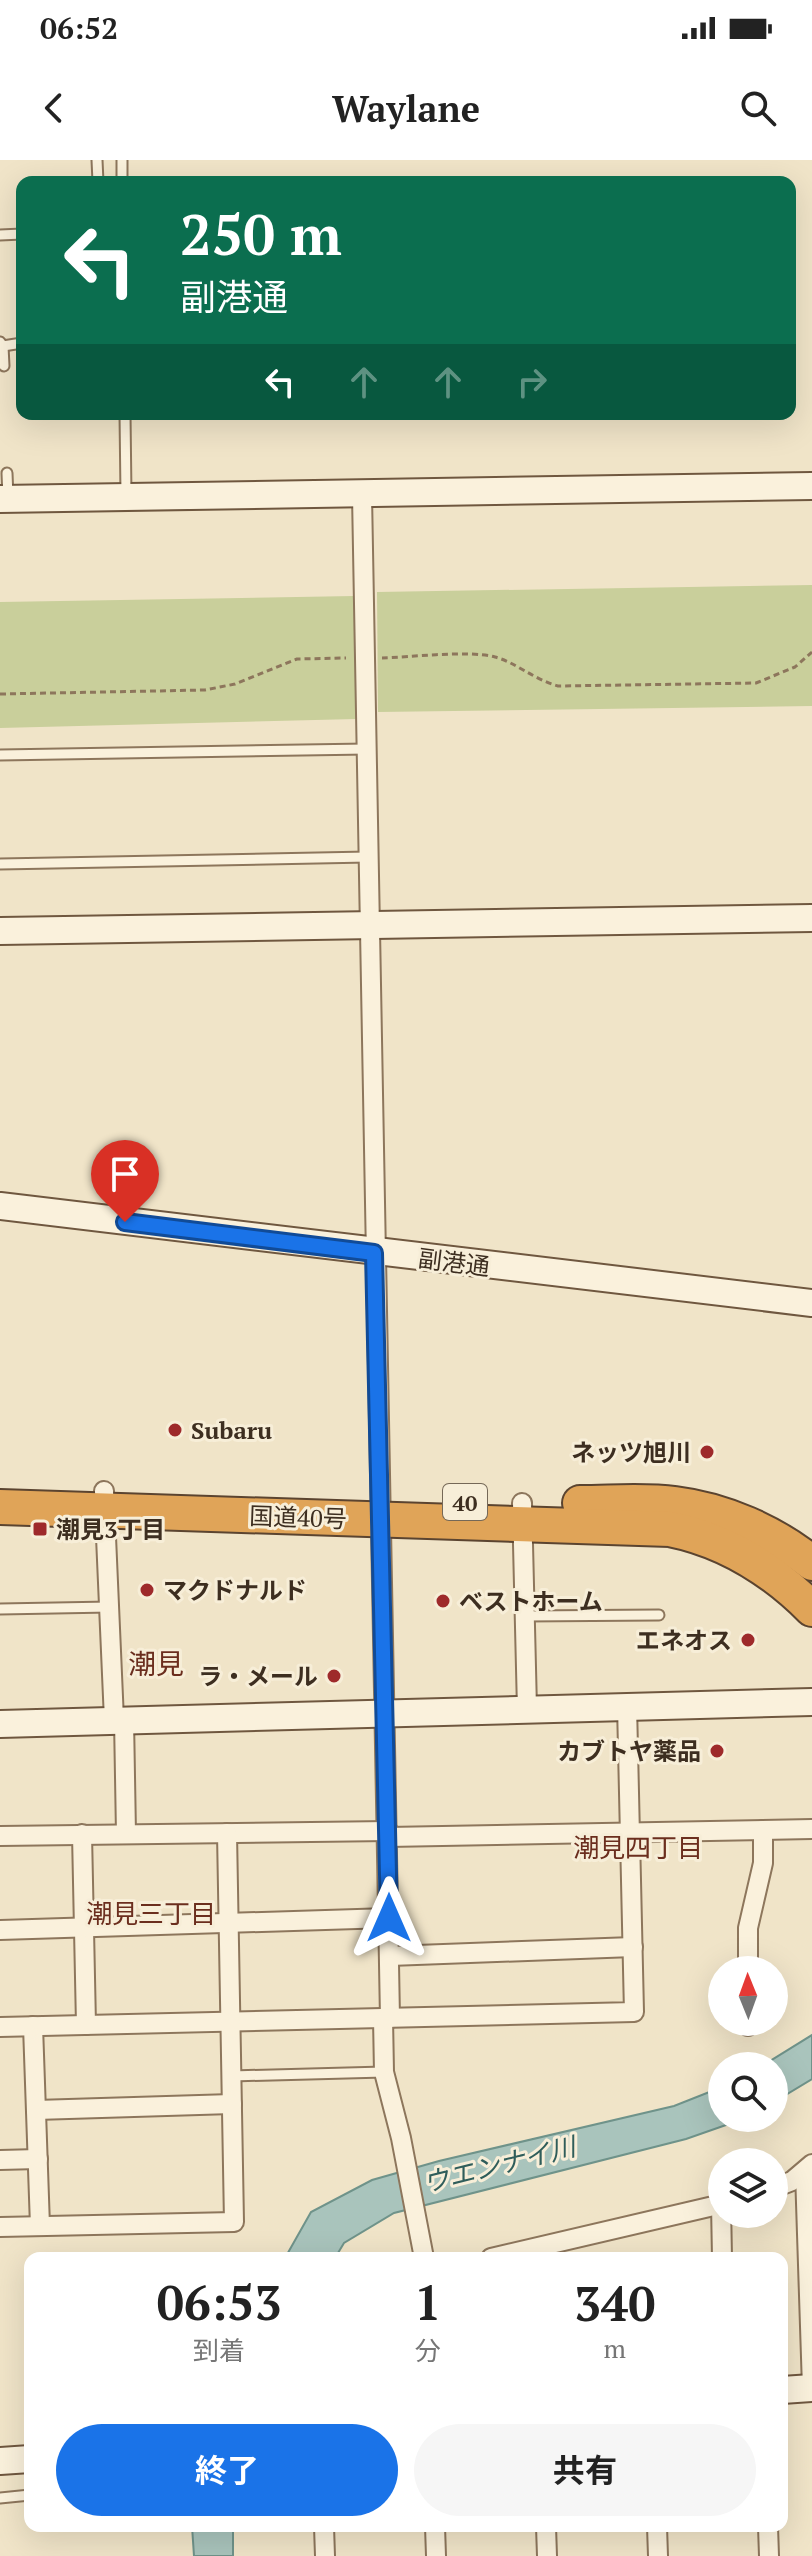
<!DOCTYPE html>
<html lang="ja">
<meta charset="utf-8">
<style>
:root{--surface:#fff;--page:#f6f6f6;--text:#222;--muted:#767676;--accent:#1a73e8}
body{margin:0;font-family:"PT Serif","Noto Sans JP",serif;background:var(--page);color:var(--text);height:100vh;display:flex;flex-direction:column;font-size:30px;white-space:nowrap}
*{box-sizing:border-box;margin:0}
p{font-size:26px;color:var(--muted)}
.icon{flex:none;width:44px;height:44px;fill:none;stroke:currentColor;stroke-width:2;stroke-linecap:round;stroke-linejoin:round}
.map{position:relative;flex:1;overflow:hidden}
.panel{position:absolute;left:24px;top:2092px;width:764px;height:280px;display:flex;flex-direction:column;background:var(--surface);border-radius:16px;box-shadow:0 8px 32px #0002}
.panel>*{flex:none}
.guide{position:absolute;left:16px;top:16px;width:780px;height:244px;border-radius:16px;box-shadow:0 8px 32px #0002;background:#0b6e4f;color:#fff;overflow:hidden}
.needle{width:52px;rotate:359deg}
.fabs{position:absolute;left:708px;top:1796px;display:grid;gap:16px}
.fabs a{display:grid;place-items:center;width:80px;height:80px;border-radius:50%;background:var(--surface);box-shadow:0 8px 32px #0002;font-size:40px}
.pin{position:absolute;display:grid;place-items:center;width:68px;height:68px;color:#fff;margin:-82px -34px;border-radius:50% 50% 50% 0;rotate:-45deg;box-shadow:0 0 8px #0007}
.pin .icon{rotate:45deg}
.me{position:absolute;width:88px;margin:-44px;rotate:0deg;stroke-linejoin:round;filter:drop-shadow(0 0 6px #0008)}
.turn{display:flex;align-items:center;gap:28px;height:168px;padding:0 32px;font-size:36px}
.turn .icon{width:104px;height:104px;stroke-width:2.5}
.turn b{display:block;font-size:56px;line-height:68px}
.lanes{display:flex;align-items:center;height:76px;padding:0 32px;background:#0003;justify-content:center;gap:40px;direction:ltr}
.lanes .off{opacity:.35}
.eta{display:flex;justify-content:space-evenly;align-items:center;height:136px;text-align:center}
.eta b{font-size:48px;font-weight:700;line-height:56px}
.button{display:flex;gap:16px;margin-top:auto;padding:16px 32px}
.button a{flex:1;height:92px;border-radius:48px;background:var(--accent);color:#fff;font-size:32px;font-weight:700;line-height:92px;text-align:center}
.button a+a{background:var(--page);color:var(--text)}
.status{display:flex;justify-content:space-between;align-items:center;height:56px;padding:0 40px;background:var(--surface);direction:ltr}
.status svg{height:22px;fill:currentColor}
header{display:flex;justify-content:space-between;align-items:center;height:104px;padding:0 32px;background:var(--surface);font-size:36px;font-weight:700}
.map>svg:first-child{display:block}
.green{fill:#c9cf9b}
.water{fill:#a9c4bc;stroke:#6f938a;stroke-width:2}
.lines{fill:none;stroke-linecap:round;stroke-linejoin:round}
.lane-casing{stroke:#8d765c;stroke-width:13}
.street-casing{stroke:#8d765c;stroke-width:22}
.secondary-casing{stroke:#6f573f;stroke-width:30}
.highway-casing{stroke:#5b4430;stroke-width:38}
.path{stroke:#8d765c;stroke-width:3;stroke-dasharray:6 4;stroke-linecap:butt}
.lane{stroke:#faf1dc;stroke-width:9}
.street{stroke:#faf1dc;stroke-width:18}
.secondary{stroke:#faf1dc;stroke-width:26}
.highway{stroke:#e0a458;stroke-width:34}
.route-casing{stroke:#114b97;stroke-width:20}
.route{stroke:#1a73e8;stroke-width:14}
.poi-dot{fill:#9e2a2b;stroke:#f7eed8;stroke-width:3}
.labels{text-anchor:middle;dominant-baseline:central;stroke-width:6;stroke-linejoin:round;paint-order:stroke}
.shield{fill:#f7eed8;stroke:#756857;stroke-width:2}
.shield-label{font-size:22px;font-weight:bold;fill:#3d2e20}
.street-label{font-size:24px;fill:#3d2e20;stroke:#f7eed8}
.poi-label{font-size:24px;font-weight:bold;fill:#3d2e20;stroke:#f7eed8;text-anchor:start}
.neighbourhood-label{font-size:26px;fill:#6b2e1e;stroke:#f7eed8}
.water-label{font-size:26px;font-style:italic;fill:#2f5d5a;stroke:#f7eed8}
.quarter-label{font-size:28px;fill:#6b2e1e;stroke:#f7eed8}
</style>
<div class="status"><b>06:52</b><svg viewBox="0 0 49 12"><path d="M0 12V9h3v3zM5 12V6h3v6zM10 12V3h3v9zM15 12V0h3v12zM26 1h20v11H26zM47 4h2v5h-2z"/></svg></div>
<header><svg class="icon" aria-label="back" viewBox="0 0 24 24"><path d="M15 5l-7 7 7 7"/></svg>Waylane<svg class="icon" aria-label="search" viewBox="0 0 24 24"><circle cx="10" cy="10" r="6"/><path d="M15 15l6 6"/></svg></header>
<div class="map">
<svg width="812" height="2396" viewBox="0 0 812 2396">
<rect width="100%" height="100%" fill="#f0e4c8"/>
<!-- green -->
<g class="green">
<path d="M812,425v121l-434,6 -1,-120z"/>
<path d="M354,436l2,123 -356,9v-126z"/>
</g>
<!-- water -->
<g class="water">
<path d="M812,1875v44l-38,23v-36h-12z"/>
<path d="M722,1927v31h24l-60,21 -292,74 -50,30 -9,15h-50l26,-46 61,-32 67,-19 235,-55z"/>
<path d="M192,2366h41v30h-39z"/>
</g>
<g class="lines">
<defs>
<g id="lane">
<path d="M97,0l1,22"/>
<path d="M122,0v22"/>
<path d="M0,75l22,-1"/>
<path d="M0,182l3,4 19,-3"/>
<path d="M0,186h3l1,20"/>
<path d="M125,254l1,81"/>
<path d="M7,313l1,25"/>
<path d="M0,595l367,-6"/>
<path d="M0,704l368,-7"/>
<path d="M0,1449l110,-2"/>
<path d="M525,1456l134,-1"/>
<path d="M232,1916l152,-4"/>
<path d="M0,2338l30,-3"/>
</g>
<g id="street">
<path d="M362,335l28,1523"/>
<path d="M104,1331l10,229"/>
<path d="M522,1343l5,206"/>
<path d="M124,1559l2,115"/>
<path d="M82,1674l4,191"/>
<path d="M0,1676l388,-5"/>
<path d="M388,1677l424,-8"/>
<path d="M0,1770l389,-12"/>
<path d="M390,1796l243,-9"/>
<path d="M748,1810v-42l15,-65v-33"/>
<path d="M383,1858l1,54 17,66 23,120"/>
<path d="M33,1866l7,200"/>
<path d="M748,1866v-4"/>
<path d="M0,1867l634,-15 -7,-307"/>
<path d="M36,1950l196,-6"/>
<path d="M0,2000l38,-1"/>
<path d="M805,2012l7,216"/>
<path d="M774,2028l18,-7 20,-17"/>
<path d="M721,2044l1,54"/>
<path d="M0,2067l234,-5 -7,-389"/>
<path d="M491,2098l231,-54"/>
<path d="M324,2366l1,30"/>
<path d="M435,2366l1,30"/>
<path d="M546,2366l1,30"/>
<path d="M657,2366l1,30"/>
<path d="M768,2366l1,30"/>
</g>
<g id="secondary">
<path d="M0,339l812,-13"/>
<path d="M0,771l812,-13"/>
<path d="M0,1046l812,97"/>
<path d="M0,1564l812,-22"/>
<path d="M782,2230l30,-2"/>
<path d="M0,2301l30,-2"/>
</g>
<g id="highway">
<path d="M580,1343c31,0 64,-3 95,1 49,6 98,28 137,59"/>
<path d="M0,1347l670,22c55,11 102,40 142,80"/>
</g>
</defs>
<!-- lane casing -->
<use href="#lane" class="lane-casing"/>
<!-- street casing -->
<use href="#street" class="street-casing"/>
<!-- secondary casing -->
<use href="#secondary" class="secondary-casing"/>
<!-- highway casing -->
<use href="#highway" class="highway-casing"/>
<!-- path -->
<g class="path">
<path d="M382,498c29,-1 87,-8 113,-1 20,5 38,22 63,29l198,-3 39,-16 17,-15"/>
<path d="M0,534l205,-4 30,-6 62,-25 49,-1"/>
</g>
<!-- lane -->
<use href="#lane" class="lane"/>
<!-- street -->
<use href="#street" class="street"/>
<!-- secondary -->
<use href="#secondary" class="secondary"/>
<!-- highway -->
<use href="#highway" class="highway"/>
</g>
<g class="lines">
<defs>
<path id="route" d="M125,1062l249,31 15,665"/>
</defs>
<!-- route casing -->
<use href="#route" class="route-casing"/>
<!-- route -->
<use href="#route" class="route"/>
</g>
<!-- markers -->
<g class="poi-dot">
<circle cx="175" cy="1270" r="8"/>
<circle cx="707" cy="1292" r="8"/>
<rect x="32" y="1361" width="16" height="16" rx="4"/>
<circle cx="147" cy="1430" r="8"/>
<circle cx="443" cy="1441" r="8"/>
<circle cx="748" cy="1480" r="8"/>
<circle cx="334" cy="1516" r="8"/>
<circle cx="717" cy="1591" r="8"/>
</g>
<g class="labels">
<!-- shield labels -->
<rect class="shield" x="443" y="1324" width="44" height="36" rx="6"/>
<g class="shield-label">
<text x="465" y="1342">40</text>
</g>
<!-- street labels -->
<g class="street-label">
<text transform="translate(454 1102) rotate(7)">副港通</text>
<text transform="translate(298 1357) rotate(2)">国道40号</text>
</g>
<!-- poi labels -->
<g class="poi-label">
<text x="191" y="1270">Subaru</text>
<text x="691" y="1292" text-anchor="end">ネッツ旭川</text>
<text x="56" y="1369">潮見3丁目</text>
<text x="163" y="1430">マクドナルド</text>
<text x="459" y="1441">ベストホーム</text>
<text x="732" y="1480" text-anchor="end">エネオス</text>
<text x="318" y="1516" text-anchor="end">ラ・メール</text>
<text x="701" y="1591" text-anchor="end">カブトヤ薬品</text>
</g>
<!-- neighbourhood labels -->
<g class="neighbourhood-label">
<text x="638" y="1687">潮見四丁目</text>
<text x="151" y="1753">潮見三丁目</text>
</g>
<!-- water labels -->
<g class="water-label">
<text transform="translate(499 2004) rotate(-14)">ウエンナイ川</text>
</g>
<!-- quarter labels -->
<g class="quarter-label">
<text x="156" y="1503">潮見</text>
</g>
</g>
</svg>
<div class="fabs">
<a><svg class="needle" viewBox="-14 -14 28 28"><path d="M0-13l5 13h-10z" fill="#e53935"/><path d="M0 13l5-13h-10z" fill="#767676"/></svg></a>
<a><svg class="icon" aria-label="search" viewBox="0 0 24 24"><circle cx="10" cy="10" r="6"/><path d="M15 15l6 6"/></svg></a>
<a><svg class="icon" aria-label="layers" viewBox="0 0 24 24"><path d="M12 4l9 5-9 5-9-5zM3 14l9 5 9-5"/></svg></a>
</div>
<div class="pin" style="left:125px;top:1062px;background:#d93025"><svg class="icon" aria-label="arrive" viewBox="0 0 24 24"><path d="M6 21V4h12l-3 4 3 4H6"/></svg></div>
<svg class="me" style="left:389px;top:1758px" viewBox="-20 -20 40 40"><path d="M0-17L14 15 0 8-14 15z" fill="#1a73e8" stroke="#fff" stroke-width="4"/></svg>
<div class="guide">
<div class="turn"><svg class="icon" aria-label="left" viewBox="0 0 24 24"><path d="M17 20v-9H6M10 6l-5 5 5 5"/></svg><div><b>250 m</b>副港通</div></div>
<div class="lanes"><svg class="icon" aria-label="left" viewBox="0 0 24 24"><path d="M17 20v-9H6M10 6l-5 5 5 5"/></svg><svg class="icon off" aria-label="ahead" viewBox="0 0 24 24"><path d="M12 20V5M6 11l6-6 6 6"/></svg><svg class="icon off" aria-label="ahead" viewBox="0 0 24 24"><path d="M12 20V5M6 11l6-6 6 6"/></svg><svg class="icon off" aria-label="right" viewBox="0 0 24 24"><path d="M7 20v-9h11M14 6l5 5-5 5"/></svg></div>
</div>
<section class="panel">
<div class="eta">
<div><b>06:53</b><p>到着</p></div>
<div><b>1</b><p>分</p></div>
<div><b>340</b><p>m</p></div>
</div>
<div class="button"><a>終了</a><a>共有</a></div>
</section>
</div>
